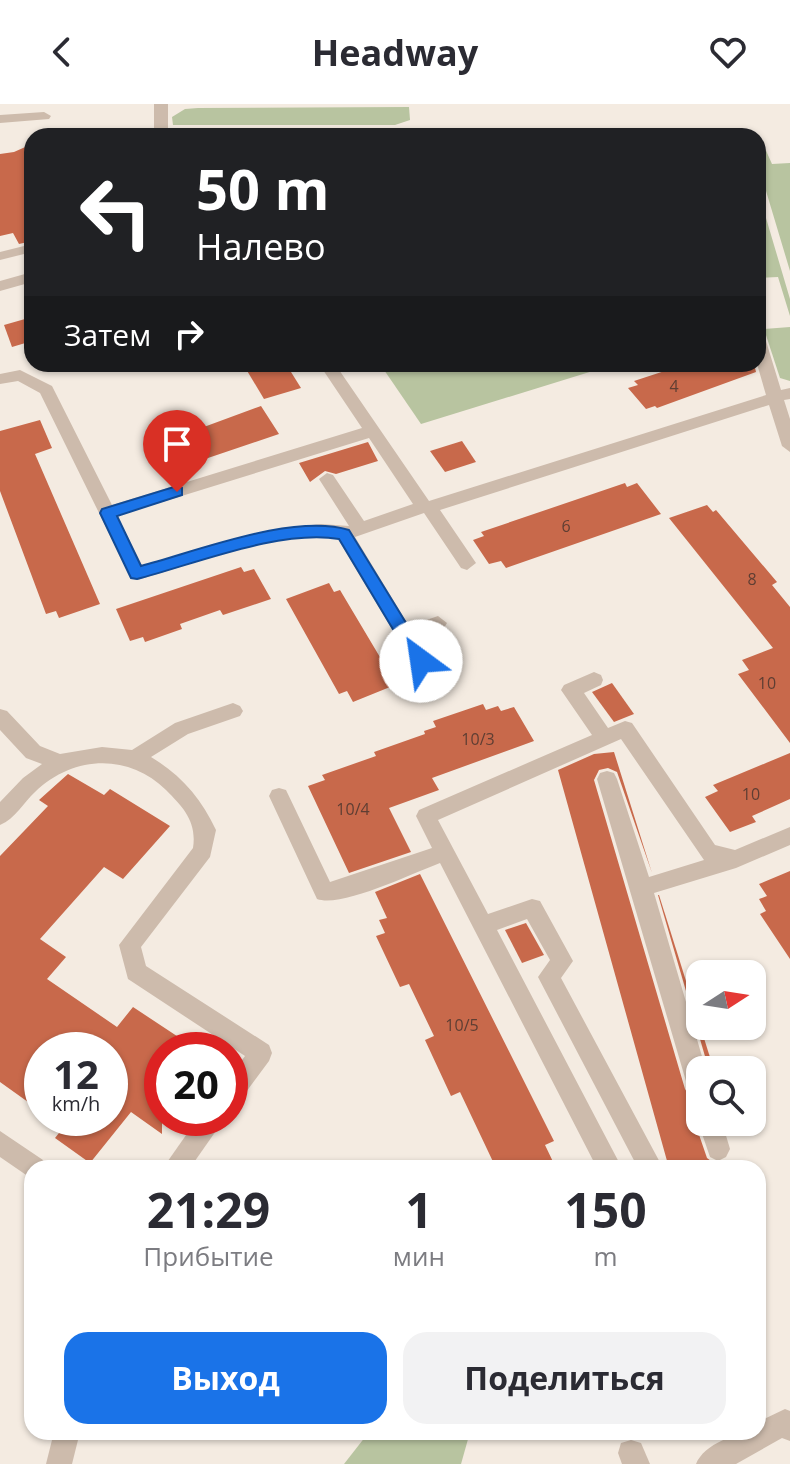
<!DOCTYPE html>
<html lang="ru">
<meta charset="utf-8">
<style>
:root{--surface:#fff;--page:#f2f2f3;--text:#2b2b33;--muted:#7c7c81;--accent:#1a73e8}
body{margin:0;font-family:"Open Sans",sans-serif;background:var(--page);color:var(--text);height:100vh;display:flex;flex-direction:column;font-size:30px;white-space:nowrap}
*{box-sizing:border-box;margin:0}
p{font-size:26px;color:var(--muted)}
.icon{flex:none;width:44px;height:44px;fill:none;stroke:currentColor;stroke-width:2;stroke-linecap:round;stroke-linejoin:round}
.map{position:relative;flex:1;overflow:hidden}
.drawer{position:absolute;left:24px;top:1056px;width:742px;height:280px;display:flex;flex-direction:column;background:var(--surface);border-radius:24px;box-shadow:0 2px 6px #0004}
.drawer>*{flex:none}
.guide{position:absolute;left:24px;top:24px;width:742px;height:244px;border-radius:24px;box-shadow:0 2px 6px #0004;background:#202124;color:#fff;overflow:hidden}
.needle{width:52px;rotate:78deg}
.fabs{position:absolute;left:686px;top:856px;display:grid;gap:16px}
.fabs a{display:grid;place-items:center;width:80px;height:80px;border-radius:16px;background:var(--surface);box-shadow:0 2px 6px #0004;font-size:40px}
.speed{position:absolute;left:24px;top:928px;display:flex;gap:16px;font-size:40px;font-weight:700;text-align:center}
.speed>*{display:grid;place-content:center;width:104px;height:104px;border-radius:50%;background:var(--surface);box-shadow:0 2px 6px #0004;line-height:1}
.speed small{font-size:20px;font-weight:400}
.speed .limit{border:12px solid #d22;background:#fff;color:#111}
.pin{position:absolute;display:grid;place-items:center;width:68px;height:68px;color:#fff;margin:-82px -34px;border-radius:50% 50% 50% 0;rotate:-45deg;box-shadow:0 0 8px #0007}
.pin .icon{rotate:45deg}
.me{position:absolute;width:88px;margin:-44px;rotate:329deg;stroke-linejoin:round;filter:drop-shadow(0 0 6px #0008)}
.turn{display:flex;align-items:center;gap:28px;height:168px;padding:0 40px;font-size:36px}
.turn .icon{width:104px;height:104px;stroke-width:2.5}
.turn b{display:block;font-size:56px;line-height:68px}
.then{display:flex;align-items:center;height:76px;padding:0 40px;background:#0003;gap:16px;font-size:30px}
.eta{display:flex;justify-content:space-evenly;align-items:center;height:136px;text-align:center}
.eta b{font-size:48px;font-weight:700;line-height:56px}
.button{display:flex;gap:16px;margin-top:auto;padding:16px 40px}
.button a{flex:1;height:92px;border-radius:24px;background:var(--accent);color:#fff;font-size:32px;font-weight:700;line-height:92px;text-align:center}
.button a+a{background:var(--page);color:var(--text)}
header{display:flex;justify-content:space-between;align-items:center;height:104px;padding:0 40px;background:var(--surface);font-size:36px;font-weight:700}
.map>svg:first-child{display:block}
.green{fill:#b8c4a0}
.building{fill:#c8694b}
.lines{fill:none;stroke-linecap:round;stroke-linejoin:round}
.minor{fill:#cdbbac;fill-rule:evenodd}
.route{fill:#1a73e8;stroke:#114b97;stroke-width:2}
.labels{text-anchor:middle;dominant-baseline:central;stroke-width:7;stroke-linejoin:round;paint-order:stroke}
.number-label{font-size:16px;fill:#5e3e33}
</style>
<header><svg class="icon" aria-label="back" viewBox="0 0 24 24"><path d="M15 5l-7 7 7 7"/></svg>Headway<svg class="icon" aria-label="heart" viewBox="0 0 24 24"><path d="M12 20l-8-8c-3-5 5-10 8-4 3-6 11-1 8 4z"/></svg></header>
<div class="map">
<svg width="790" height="1360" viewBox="0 0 790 1360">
<rect width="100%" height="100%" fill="#f4ebe1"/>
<!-- green -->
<g class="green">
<path d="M409,3l1,13 -15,5h-222l-1,-8 13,-8 13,-1z"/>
<path d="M304,30l437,1 1,1 -569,-1z"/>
<path d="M749,31h10l13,29 18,-1v108l-32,-107v-28z"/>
<path d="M758,87l32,108v17l-12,-39 -20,1z"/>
<path d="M790,223v54l-10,-3 -16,-49z"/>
<path d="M380,260h227l2,2 -188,58z"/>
<path d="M369,1328h101l-9,32h-117z"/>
</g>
<!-- building -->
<g class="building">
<path d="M32,40v97l-13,3 -6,-11 -13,3v-82l14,-2z"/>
<path d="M32,213v24l-20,6 -8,-22z"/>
<path d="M243,260h43l15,24 -37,11z"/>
<path d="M686,260h68l2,8 -99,36 -2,-2 -9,3 -18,-21 10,-3 -4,-4z"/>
<path d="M261,302l18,28 -71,24 -2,-3 -12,4 -12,-21 12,-4 -1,-3z"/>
<path d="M40,316l12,28 -17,6 65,150 -41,14 -3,-7 -10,3 -46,-123v-60z"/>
<path d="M462,337l14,21 -31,10 -15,-21z"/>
<path d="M368,338l10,19 -42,13 -11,-3 -15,11 -11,-19z"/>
<path d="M625,379l2,4 10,-4 24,31 -155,54 -5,-7 -12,3 -16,-24 11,-4 -3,-4z"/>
<path d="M707,401l6,7 3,-2 61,72 -5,3 18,22v136l-52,-69 11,-4 -7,-10 31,-12 -104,-130z"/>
<path d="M241,463l3,5 10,-3 17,30 -48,16 -3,-5 -40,14 2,5 -37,13 -2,-5 -13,4 -14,-32z"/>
<path d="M329,479l5,9 6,-2 50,84 -6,2 6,11 -37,15 -6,-11 -8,3 -53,-95z"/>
<path d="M612,579l22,31 -20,8 -22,-30z"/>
<path d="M483,600l3,6 12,-4 3,5 13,-4 20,34 -102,37 7,12 -50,18 22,44 -62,21 -41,-87 17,-6 -3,-5 54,-19 -2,-4 51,-18 -1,-3 12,-4 -3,-6z"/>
<path d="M614,648l38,121 -35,-101 -9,-4 -9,2 -5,10 91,309 6,10 9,3v13l-5,8 12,35 4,3 -36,7h-6l-111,-398 36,-16z"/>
<path d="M790,649v46l-38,17 4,6 -26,10 -25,-35 13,-6 -5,-6z"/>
<path d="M68,670l36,21 6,-6 60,37 -47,53 -19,-12 -64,72 26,18 -19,22 70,48 16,-20 65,43h-36v84l-31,-22 -41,51 -35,-25 16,-20h39v-68h-68v62l-42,-30v-226l48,-50 -9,-6z"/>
<path d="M790,767v88l-30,-45 6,-3 -7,-12 8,-3 -8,-12z"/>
<path d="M420,770l134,267 -9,4 11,23h-60l-36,-76 -9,4 -26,-56 9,-4 -25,-52 -9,3 -24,-51 9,-3 -6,-13 8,-2 -12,-26z"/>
<path d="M658,791h1l55,175h-5z"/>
<path d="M526,819l18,32 -22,8 -17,-33z"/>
</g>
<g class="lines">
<!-- minor -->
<g class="minor">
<rect x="154" y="0" width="14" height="32"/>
<path d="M44,8l7,4 -2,3 -49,4v-8z"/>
<path d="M32,140v8l-32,8v-8z"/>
<path d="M32,168v10l-32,9v-10z"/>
<path d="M758,232l8,5 15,49 9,-2v11l-6,1 6,19v33l-8,-6 -13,-41 -329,105 36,53 -9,7 -6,-2 -37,-55 -69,24 54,89 29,-10 9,7 -3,5 -27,10 13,23 -9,7 -7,-2 -76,-127c-56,-10 -144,25 -201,41l-6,-2 -91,-185 -22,-12 -18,3v-10l20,-4 32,16 60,119 250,-77 -43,-64h16l94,137 337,-106 -9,-31zM369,334l44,66 -49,17 -31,-46 -6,-2 -8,6 30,47 -28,-2 -39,4 -140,37 -25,-49z"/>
<path d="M594,568l7,3 2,5 -2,5 -17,8 24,35 17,-7 7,2 83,122 20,5 55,-23v18l-54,23 -82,25 52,177h-6v29l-8,-3 -4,-8 -91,-309 3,-6 7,-2 7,2 3,6 32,98 55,-17 -83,-121 -183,81 50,94 44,-15 8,2 33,60 -12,17 102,190h-25l-100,-191 12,-17 -23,-41 -30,11 125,238h-25l-157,-305c-27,10 -98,45 -123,36l-48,-103 3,-6 7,-2 7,2 44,92 102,-34 -16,-32 3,-6 173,-75 -31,-45 3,-5z"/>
<path d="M233,599l7,3 3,5 -3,5 -52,18 -37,23c30,18 50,41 65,73l-6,27 -69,90 5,19 123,79 3,8 -3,8 -31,42 -8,3v-30l15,-20 -117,-77 -9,-34 74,-97c4,-26 -9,-40 -27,-58 -37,-37 -93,-35 -131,2 -11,10 -20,27 -35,33v-23l23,-24 19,-14 -16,-6 -26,-28v-21l7,2 33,35 20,8 42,-7 30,3 43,-27z"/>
<path d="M198,1014h27l-35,50h-27z"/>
<path d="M700,1014v4h22l8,27 -4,8 -8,4 -8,-4 -12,-35z"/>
<path d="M0,1027l43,29 4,8h-15v11l-32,-22z"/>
<path d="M785,1305l5,2v30l-8,-3 -46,26h-40c8,-20 41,-32 62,-32v-10z"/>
<path d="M54,1328h26l-8,32h-26z"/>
<path d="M631,1336l10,3 9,21h-28l-4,-11 3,-10z"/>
</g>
</g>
<!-- route -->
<path class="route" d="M177,382l5,2v7l-65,21 24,50c57,-15 152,-53 208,-36l78,127 2,4 -2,5h-12l-76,-127c-59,-10 -144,25 -202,40l-6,-1 -31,-65 2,-4z"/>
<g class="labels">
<!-- number labels -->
<g class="number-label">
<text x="674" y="282">4</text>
<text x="566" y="422">6</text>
<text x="752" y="475">8</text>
<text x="767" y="579">10</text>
<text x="478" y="635">10/3</text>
<text x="751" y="690">10</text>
<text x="353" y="705">10/4</text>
<text x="462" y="921">10/5</text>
</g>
</g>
</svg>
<div class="fabs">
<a><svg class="needle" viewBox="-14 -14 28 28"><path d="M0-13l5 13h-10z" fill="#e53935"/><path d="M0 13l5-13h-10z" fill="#7c7c81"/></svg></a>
<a><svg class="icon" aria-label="search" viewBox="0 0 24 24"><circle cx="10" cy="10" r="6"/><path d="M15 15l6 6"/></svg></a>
</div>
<div class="speed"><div>12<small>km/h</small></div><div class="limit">20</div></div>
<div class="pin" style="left:177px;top:388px;background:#d93025"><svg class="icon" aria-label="arrive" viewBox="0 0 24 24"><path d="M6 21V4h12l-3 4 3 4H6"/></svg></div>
<svg class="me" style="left:421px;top:557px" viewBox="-20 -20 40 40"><circle r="19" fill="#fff"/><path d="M0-13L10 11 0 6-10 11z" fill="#1a73e8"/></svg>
<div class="guide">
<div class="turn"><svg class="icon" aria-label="left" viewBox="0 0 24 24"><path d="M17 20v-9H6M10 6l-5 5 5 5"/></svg><div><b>50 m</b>Налево</div></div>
<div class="then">Затем<svg class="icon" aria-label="right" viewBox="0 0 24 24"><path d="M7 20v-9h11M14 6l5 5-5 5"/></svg></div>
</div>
<section class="drawer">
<div class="eta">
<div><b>21:29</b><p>Прибытие</p></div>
<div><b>1</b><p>мин</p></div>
<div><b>150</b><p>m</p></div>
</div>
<div class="button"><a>Выход</a><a>Поделиться</a></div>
</section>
</div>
